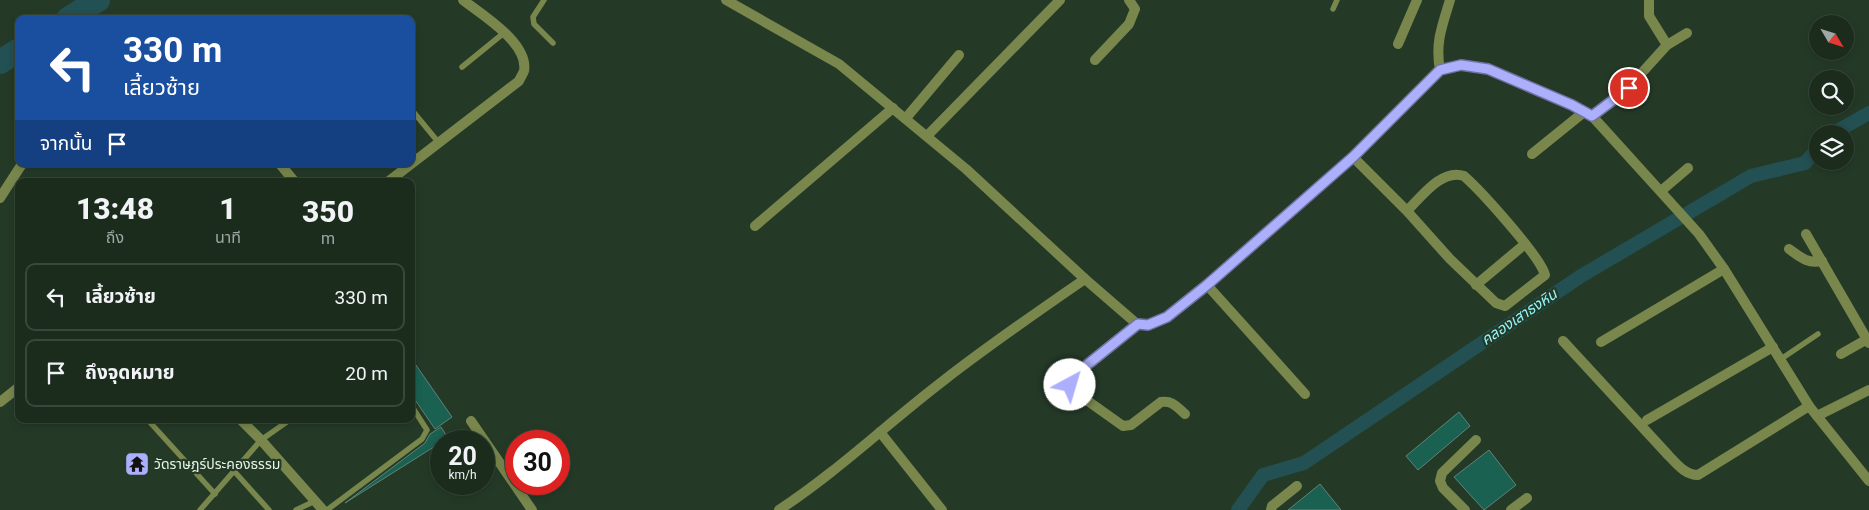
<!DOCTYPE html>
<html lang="th">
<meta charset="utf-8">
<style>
:root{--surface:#1b2c1d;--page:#28382a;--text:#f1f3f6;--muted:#a0a7a4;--line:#39483b}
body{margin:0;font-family:Roboto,"Noto Sans Thai",sans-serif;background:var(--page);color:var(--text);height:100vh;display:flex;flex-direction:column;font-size:19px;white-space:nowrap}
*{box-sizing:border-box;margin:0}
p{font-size:16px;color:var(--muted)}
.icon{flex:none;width:28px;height:28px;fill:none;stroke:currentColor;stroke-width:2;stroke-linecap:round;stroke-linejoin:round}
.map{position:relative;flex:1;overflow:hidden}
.side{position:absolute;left:15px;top:178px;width:400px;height:245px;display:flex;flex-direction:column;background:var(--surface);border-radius:10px;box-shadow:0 2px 8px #0003,0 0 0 1px var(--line)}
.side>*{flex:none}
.guide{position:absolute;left:15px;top:15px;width:400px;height:152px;border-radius:10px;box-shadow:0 2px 8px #0003,0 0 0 1px var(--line);background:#1a4fa0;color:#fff;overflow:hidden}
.needle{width:32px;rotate:128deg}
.buttons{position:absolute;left:1809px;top:15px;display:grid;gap:10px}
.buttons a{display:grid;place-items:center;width:45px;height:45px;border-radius:50%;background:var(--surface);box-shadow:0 2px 8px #0003,0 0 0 1px var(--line);font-size:25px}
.speed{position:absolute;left:430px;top:430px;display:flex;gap:10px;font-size:25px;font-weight:700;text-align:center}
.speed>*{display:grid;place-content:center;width:65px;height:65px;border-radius:50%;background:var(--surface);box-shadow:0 2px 8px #0003,0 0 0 1px var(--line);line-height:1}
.speed small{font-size:12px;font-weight:400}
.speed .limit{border:8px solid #d22;background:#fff;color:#111}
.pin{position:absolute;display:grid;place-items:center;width:42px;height:42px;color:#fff;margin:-21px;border:2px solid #fff;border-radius:50%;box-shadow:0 1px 5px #0007}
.me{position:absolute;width:55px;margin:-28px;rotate:39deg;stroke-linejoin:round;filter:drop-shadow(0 0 4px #0008)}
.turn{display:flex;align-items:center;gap:18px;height:105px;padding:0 25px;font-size:22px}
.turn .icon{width:65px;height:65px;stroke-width:2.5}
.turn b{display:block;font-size:35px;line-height:42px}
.then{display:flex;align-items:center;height:48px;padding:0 25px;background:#0003;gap:10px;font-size:19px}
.eta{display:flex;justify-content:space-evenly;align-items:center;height:85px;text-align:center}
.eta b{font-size:30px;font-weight:800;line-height:35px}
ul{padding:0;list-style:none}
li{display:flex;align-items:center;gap:15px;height:68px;margin:0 10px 8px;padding:0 15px;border:2px solid var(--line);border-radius:10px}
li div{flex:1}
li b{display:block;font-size:19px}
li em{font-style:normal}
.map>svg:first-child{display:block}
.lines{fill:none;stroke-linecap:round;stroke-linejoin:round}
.canal{stroke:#235053;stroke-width:14}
.river{stroke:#235053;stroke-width:24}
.building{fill:#1a6151;stroke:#5f8378}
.lane{stroke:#79874d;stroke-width:5.5}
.street{stroke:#79874d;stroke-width:10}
.route-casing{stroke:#7072a3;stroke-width:12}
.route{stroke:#acaffb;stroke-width:9}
.labels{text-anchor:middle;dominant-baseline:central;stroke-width:4.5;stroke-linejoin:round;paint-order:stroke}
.poi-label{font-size:14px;fill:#e8f6e9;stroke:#243a27;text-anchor:start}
.water-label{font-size:15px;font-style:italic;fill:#95f6fc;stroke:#243a27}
</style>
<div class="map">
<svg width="1869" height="510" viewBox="0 0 1869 510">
<rect width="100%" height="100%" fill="#243a27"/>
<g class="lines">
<!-- canal -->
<g class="canal">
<path d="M1832,134l37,-21"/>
<path d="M1238,510l25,-35 41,-12 277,-187 170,-100 54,-13 13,-15"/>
</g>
<!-- river -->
<g class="river">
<path d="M68,19l30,-19"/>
<path d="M0,62l19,-12"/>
</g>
</g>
<!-- building -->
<g class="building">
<path d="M411,358l41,59 -17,12 -24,-35z"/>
<path d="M1459,412l11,14 -52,44 -12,-14z"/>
<path d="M441,427l7,11 -103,65 80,-60 5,-9z"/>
<path d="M1489,450l27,35 -32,25 -30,-33z"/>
<path d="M1320,484l21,26h-53z"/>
</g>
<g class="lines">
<!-- lane -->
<g class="lane">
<path d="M544,0l-11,17 1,7 19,19"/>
<path d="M1333,9l4,-9"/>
<path d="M462,67l43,-35"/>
<path d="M411,109l28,34"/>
<path d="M1781,359l37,-25"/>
<path d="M147,419l68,75"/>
<path d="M234,471l35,39"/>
<path d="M200,510l61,-70 30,-21"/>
<path d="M296,510l19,-9"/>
<path d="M327,510l95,-71 5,-9 -16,-25"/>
</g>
<!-- street -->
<g class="street">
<path d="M726,0l113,64 127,105 119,110 52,45 11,1 19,-8 40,-32 146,-128 87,-87 21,-5 26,4 85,36 20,11 11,12 96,106 25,35 85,137 60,75"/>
<path d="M1649,0v16l18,29"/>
<path d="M1398,44l19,-44"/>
<path d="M1095,60l34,-36 6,-15 -6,-9"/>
<path d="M1440,70c-5,-27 2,-44 10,-70"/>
<path d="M1592,116l21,-15 16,-14 38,-42 20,-12"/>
<path d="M906,118l53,-63"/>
<path d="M927,136l133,-136"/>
<path d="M1532,154l52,-42"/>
<path d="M1353,157l54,54 43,48 46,44 9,3 40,-31c-4,-18 -65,-85 -81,-99 -22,-8 -43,21 -57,35"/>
<path d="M280,164l14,17"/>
<path d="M389,181l130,-100c1,-3 4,-7 5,-10 5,-28 -43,-57 -61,-71"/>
<path d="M1661,191l27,-23"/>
<path d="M0,198l22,-34"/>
<path d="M755,226l138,-118"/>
<path d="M1806,234l63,109"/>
<path d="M1789,249c11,8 18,15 33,12"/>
<path d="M1207,285l98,109"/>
<path d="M1476,285l49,-41"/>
<path d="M1137,324l-65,53 -2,3 1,9 52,37 8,-1 30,-23c11,-2 16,5 24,12"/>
<path d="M1563,341l106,115c8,8 16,19 29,19l111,-69"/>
<path d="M1601,342l123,-73"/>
<path d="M1841,354l28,-16"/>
<path d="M0,402l19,-15"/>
<path d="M1817,416l52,-26"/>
<path d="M240,419l21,21 62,70"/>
<path d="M1647,420l126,-73"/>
<path d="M471,421l61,89"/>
<path d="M880,432l62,78"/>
<path d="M779,510c58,-38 109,-87 164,-129 46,-36 94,-69 142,-102"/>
<path d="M1271,510l1,-4 25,-20"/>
<path d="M1465,510l-22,-22 -3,-7 2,-8 34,-33"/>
<path d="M1511,510l16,-12"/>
</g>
</g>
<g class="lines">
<defs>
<path id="route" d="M1070,385l2,-8 66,-53 10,1 19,-8 40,-32 146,-128 87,-87 21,-5 27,4 84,36 20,11 37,-28"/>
</defs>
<!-- route casing -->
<use href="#route" class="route-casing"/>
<!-- route -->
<use href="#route" class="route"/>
</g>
<!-- icons -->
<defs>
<symbol id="temple-square" viewBox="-11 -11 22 22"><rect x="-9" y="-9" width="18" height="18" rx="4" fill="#acaffb" stroke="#243a27"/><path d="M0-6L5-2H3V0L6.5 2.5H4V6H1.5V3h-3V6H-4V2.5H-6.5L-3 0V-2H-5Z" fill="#111"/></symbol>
</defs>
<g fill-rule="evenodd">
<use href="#temple-square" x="123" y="450" width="28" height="28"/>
</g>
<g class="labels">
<!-- poi labels -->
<g class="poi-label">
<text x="154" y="464">วัดราษฎร์ประคองธรรม</text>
</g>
<!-- water labels -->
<g class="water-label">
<text transform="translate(1519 317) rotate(-34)">คลองเสาธงหิน</text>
</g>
</g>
</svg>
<div class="buttons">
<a><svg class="needle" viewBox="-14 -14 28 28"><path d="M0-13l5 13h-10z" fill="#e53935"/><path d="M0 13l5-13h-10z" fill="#a0a7a4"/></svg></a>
<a><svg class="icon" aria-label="search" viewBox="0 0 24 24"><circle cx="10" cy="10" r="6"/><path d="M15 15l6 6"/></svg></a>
<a><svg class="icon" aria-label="layers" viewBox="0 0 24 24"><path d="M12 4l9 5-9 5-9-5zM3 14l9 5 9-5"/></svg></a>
</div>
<div class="speed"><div>20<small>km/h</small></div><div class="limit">30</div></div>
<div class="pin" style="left:1629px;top:88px;background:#d93025"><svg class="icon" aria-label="arrive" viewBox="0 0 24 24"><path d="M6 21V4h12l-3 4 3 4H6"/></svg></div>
<svg class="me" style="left:1070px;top:385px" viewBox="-20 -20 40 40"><circle r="19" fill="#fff"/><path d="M0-13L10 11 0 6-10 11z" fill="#acaffb"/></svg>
<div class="guide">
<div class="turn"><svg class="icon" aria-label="left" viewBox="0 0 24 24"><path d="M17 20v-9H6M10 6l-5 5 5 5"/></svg><div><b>330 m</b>เลี้ยวซ้าย</div></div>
<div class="then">จากนั้น<svg class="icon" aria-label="arrive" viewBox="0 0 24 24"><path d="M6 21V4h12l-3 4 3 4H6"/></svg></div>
</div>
<section class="side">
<div class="eta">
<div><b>13:48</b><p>ถึง</p></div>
<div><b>1</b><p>นาที</p></div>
<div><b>350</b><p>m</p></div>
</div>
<ul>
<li><svg class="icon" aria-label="left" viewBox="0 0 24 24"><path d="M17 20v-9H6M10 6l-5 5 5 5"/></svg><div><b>เลี้ยวซ้าย</b></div><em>330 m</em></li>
<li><svg class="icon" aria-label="arrive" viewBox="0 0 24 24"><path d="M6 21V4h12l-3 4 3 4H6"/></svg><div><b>ถึงจุดหมาย</b></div><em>20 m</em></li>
</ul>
</section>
</div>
